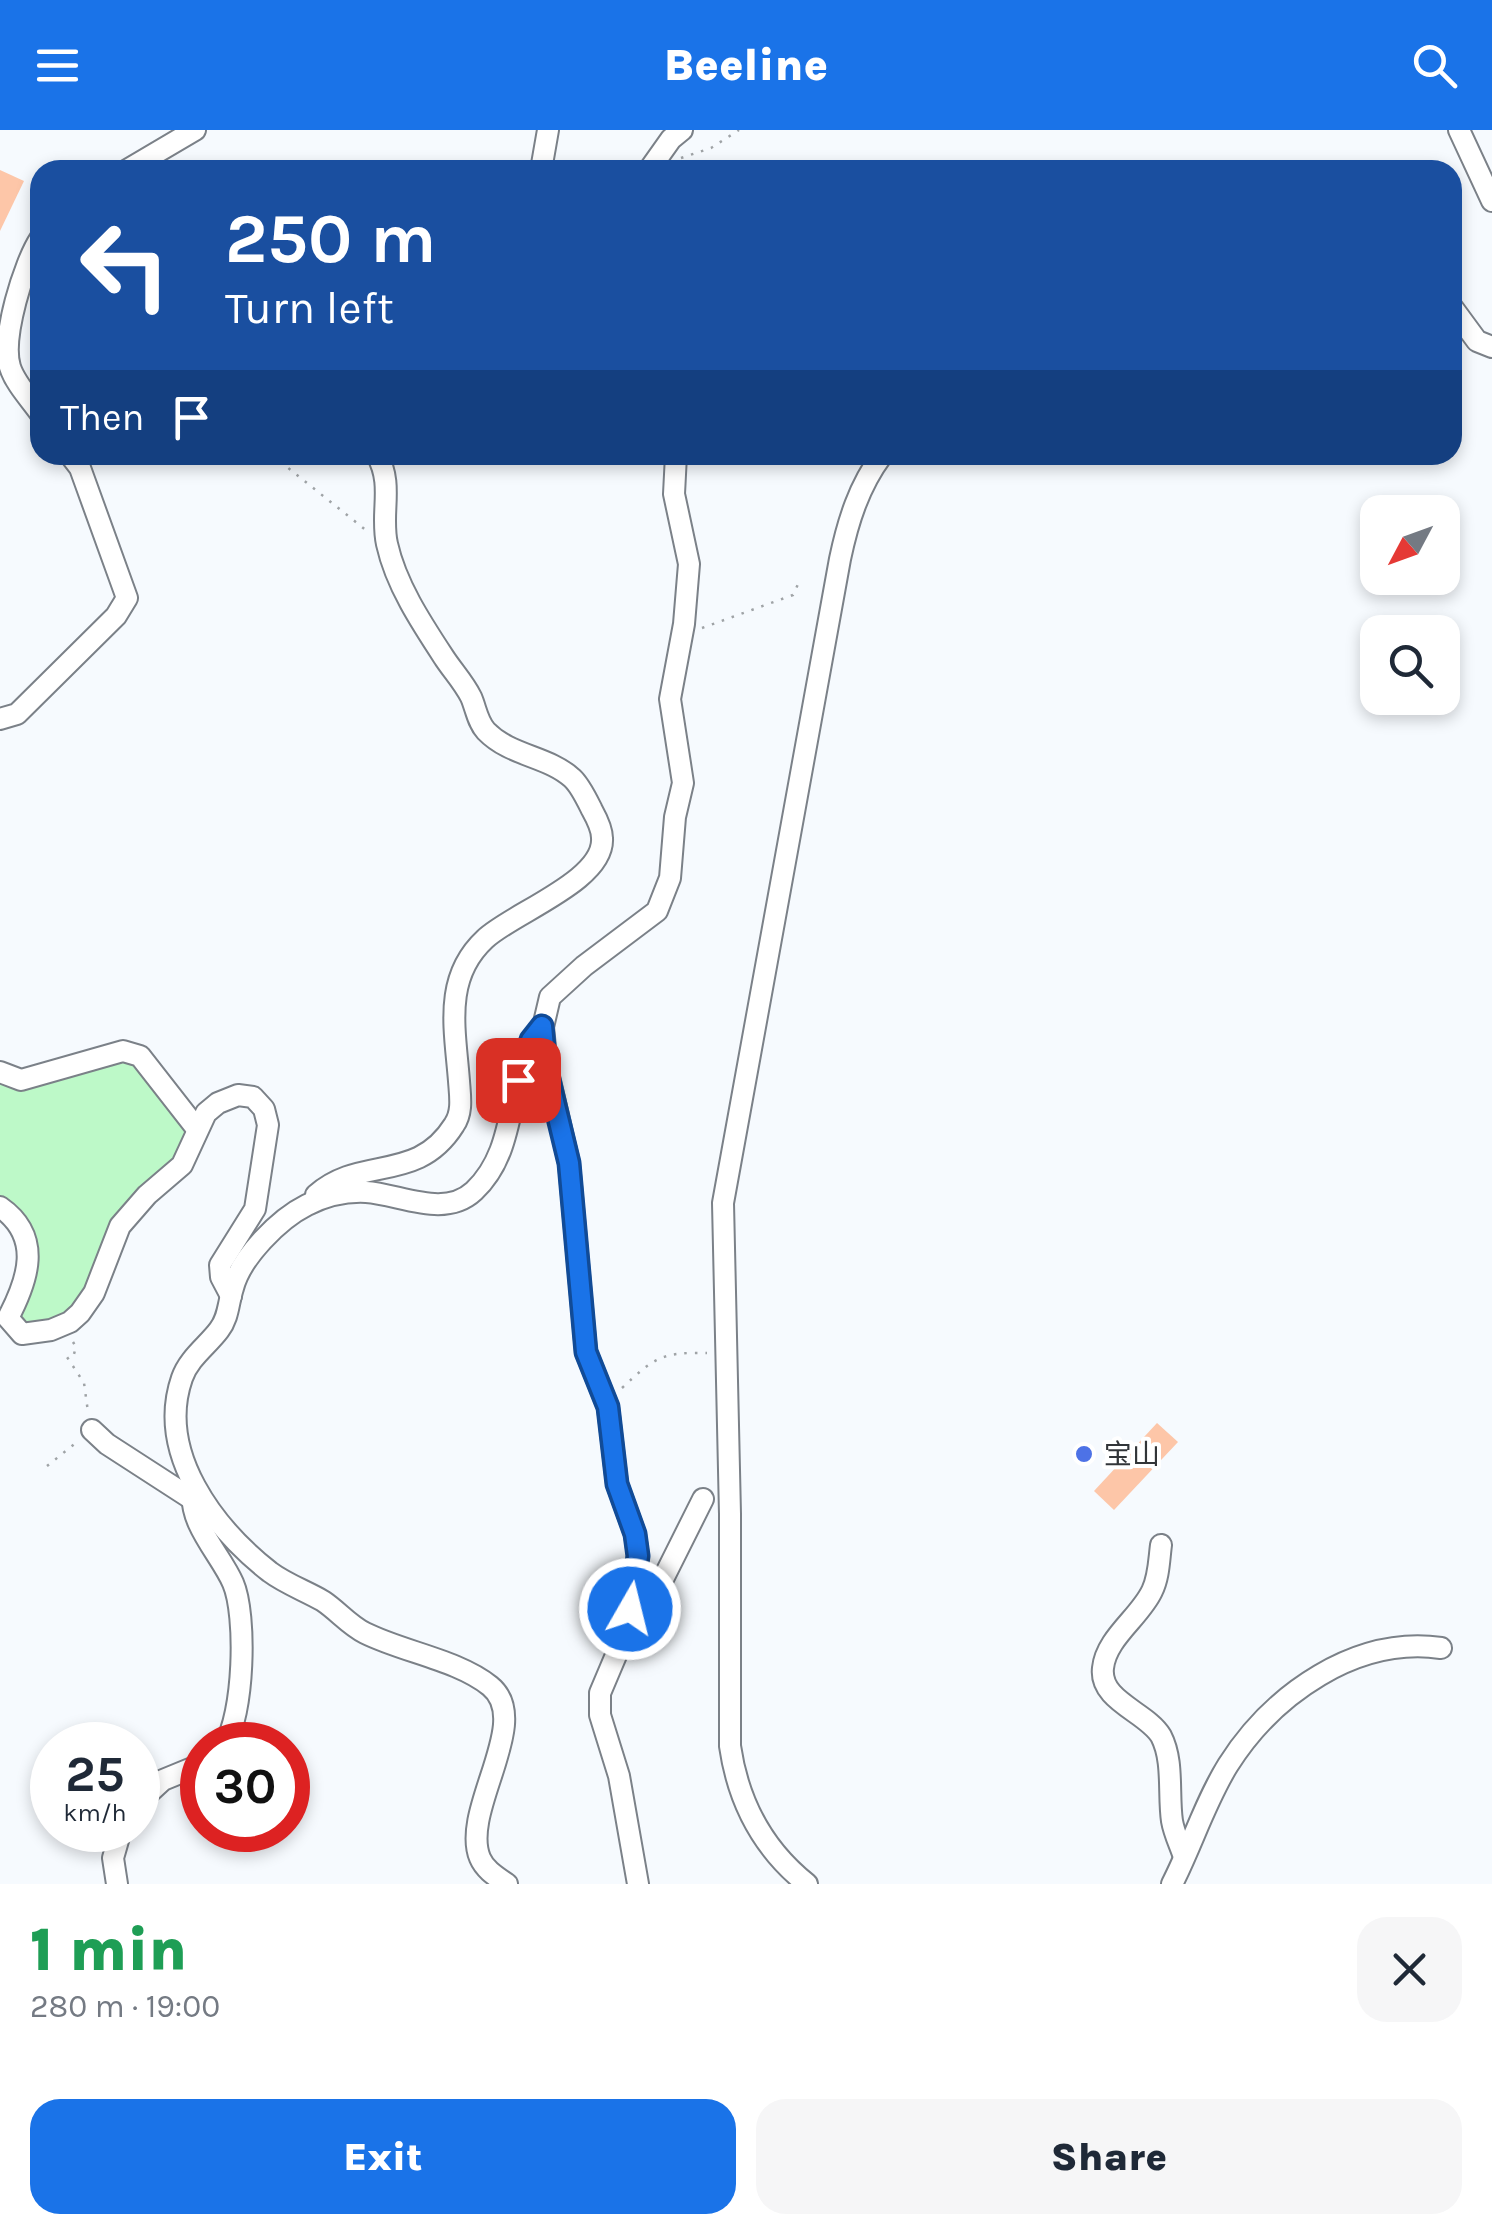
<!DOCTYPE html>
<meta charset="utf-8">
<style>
:root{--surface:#fff;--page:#f6f6f7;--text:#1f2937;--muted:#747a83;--accent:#1a73e8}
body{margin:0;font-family:Karla,"Noto Sans SC",sans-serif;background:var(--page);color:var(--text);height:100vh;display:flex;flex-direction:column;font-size:38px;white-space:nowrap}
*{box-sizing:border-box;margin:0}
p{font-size:32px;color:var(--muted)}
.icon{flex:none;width:55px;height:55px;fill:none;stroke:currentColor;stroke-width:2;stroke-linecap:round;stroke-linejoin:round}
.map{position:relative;height:1754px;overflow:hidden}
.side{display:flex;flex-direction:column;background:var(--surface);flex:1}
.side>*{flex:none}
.banner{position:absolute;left:30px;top:30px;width:1432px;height:305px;border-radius:30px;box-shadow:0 5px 15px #0003;background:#1a4fa0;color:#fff;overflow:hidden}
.needle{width:65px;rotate:229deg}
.controls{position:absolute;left:1360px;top:365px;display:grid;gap:20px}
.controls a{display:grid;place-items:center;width:100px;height:100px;border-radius:20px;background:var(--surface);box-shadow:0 5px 15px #0003;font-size:50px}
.speed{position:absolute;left:30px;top:1592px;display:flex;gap:20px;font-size:50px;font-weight:700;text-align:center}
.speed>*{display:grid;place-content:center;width:130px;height:130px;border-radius:50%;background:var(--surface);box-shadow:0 5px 15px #0003;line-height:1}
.speed small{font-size:25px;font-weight:400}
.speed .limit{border:15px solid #d22;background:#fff;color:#111}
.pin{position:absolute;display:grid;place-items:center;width:85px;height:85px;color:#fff;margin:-42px;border-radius:20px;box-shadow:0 5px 15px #0006}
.me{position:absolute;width:110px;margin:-55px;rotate:8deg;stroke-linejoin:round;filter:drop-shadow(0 0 8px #0008)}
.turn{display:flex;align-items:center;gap:35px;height:210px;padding:0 30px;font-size:45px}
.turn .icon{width:130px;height:130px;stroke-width:2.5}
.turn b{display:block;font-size:70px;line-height:85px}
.then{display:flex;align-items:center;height:95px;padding:0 30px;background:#0003;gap:20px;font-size:38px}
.round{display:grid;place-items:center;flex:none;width:105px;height:105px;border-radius:30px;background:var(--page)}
.overview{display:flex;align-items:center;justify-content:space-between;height:170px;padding:0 30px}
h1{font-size:60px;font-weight:800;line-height:75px;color:#1e9e55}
.button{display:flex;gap:20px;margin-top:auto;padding:20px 30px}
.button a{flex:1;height:115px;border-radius:30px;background:var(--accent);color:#fff;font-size:40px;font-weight:800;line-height:115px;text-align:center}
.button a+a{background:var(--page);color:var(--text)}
header{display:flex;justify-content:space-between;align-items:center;height:130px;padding:0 30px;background:var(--accent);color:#fff;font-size:45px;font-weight:800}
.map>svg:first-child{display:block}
.green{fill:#bdf9c8}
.building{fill:#fdc6a8}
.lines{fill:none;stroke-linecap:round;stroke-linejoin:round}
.minor-casing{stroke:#7b8188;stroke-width:24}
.path{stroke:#9fa3a6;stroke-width:2.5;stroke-dasharray:2.5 8;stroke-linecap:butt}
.minor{stroke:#fff;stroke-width:20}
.route-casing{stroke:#114b97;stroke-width:25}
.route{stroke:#1a73e8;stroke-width:18}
.poi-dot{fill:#4d72e6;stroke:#fff;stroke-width:4}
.labels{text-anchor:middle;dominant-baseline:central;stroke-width:8;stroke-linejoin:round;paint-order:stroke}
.poi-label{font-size:28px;fill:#323538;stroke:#fff;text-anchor:start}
</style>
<header><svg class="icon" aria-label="menu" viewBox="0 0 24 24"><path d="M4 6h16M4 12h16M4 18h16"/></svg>Beeline<svg class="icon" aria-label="search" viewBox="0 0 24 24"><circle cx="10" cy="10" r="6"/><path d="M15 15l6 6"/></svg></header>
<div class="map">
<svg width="1492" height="1754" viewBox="0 0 1492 1754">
<rect width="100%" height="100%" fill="#f6fafe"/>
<!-- green -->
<path class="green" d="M123,930l12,4 53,67 -12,29 -63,62 -26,67 -13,18 -26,16 -22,3 -8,-9c23,-45 29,-87 -18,-120v-116l21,7z"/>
<!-- building -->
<g class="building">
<path d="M0,40l24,11 -24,50z"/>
<path d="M1157,1293l21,19 -64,68 -20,-19z"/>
</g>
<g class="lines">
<defs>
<g id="minor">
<path d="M1459,0l33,71"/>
<path d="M127,40l68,-40"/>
<path d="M541,40l7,-40"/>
<path d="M649,40l22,-31 11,-9"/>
<path d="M40,109c-16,24 -39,99 -30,128 5,16 20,32 30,46"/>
<path d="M1452,177l25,34 15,6"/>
<path d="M0,589l17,-5 99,-98 11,-18 -47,-130 -10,-13"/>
<path d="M0,942l21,8 102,-29 17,5 57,73"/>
<path d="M316,1065c45,-40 101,-11 138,-70 9,-13 6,-29 5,-44 -4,-52 -16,-103 26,-142 27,-26 120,-58 117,-101 0,-9 -5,-19 -10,-28 -5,-10 -12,-25 -20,-32 -24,-22 -62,-22 -86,-47 -9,-10 -10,-23 -15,-34 -7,-14 -18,-26 -26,-38 -23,-35 -49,-74 -58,-115 -7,-31 7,-59 -10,-89"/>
<path d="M0,1077c43,30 28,73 8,111l14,16 29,-4 19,-8 10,-9 14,-20 26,-67 27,-31 35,-30 24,-52 12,-10 20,-8 15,2 11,12 4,16 -13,84 -35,56 1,12 10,19"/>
<path d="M92,1300l15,14 85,55"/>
<path d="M193,1361c-5,32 28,64 40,92 14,32 11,133 -9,162"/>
<path d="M1161,1415c-2,15 -2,32 -9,46 -12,26 -46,47 -49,77 -4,33 44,44 58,68 13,25 7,58 11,85 2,12 8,24 12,36"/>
<path d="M630,1506l25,-41 48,-96"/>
<path d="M138,1673l25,-23 39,-16"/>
<path d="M117,1754l-4,-26 8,-28"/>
<path d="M507,1754c-10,-7 -22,-14 -27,-26 -20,-48 54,-137 10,-172 -32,-26 -87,-34 -125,-53 -16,-8 -27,-22 -42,-32 -17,-10 -37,-17 -53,-29 -56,-44 -114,-119 -88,-194 7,-20 25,-32 37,-48 10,-13 9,-27 14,-42 8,-31 46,-69 74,-83 18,-9 39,-14 59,-13 34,2 78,27 108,-1 48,-45 29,-117 69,-164"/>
<path d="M638,1754l-19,-108 -19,-61v-22l25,-59 13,-78 -3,-22 -18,-50 -9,-77 -22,-55 -17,-189 -22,-95 -4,-41 7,-30 34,-31 73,-55 13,-33 5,-61 8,-34 -13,-84 14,-75 5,-60 -15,-70 2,-39"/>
<path d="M807,1754c-44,-35 -69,-83 -77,-138v-232l-7,-311 117,-644c8,-38 19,-73 42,-104"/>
<path d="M1172,1754c20,-39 33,-82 56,-119 45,-71 128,-129 213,-117"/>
</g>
</defs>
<!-- minor casing -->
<use href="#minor" class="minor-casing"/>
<!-- path -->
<g class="path">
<path d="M681,28l30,-10 28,-18"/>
<path d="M32,186l8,47"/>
<path d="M272,325l95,76"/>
<path d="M702,498l91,-33 7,-15"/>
<path d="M73,1212l3,5 -2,7 -7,3 17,26 4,29"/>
<path d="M622,1258c33,-31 40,-36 85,-35"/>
<path d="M47,1336l30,-24"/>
</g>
<!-- minor -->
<use href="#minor" class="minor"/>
</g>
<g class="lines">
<defs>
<path id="route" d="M518,950l13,-40 11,-14 4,42 23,95 17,189 22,55 9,77 18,50 3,22 -8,53"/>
</defs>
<!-- route casing -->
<use href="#route" class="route-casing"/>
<!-- route -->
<use href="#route" class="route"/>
</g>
<!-- markers -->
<circle class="poi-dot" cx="1084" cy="1324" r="10"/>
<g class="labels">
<!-- poi labels -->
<g class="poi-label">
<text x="1104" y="1324">宝山</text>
</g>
</g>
</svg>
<div class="controls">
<a><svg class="needle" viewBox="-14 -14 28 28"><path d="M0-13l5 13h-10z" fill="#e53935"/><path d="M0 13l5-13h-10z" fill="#747a83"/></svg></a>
<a><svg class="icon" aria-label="search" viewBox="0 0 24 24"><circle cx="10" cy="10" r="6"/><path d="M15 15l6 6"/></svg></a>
</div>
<div class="speed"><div>25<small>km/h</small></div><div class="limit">30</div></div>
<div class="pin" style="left:518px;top:950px;background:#d93025"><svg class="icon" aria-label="arrive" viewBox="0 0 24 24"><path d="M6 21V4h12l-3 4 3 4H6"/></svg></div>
<svg class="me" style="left:630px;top:1479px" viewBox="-20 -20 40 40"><circle r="17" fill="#1a73e8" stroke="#fff" stroke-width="3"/><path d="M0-11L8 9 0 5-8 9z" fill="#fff"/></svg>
<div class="banner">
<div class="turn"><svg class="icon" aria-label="left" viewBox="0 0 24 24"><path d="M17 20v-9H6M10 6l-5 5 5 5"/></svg><div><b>250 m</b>Turn left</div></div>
<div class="then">Then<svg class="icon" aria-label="arrive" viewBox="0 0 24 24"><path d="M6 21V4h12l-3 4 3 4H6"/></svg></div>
</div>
</div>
<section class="side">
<div class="overview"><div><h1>1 min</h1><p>280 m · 19:00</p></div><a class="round"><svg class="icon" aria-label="close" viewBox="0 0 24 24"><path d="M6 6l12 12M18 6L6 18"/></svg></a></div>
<div class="button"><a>Exit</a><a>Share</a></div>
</section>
